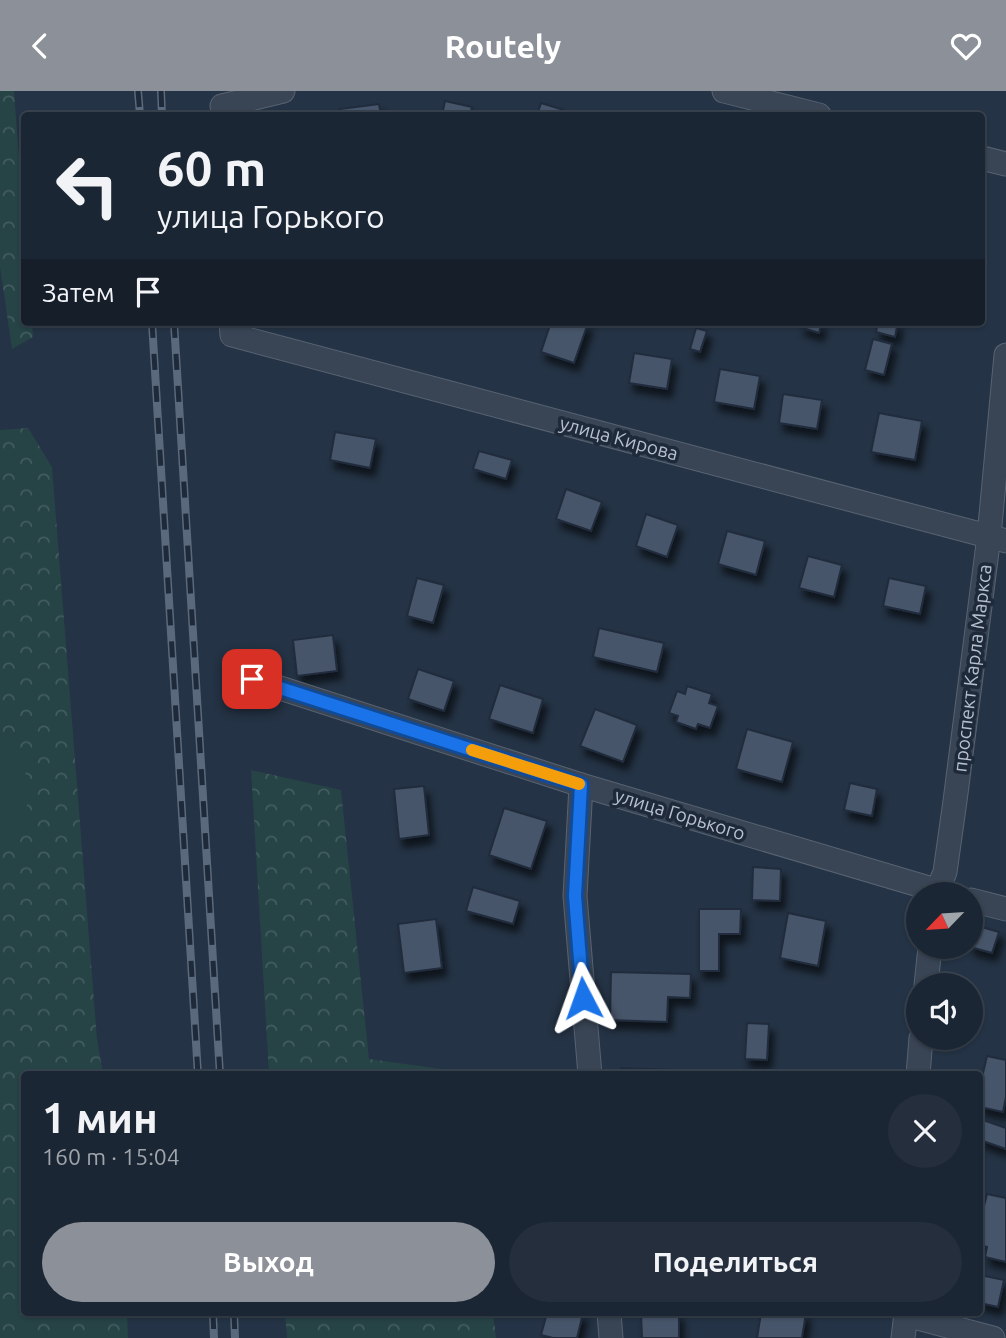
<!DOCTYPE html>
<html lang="ru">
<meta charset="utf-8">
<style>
:root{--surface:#1b2634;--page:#242e3c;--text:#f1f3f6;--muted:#a0a5ac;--line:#39434f;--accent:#8c9099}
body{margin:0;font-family:Ubuntu,sans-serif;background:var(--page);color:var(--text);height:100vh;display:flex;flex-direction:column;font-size:26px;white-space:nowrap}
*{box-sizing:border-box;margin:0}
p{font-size:23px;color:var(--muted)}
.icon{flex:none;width:38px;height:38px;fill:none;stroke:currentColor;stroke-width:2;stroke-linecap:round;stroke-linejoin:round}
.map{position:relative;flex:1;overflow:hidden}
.side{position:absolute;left:21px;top:980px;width:962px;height:245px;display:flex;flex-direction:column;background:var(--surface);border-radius:7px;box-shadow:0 2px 5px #0004,0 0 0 2px var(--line)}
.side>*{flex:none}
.banner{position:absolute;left:21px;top:21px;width:964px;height:214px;border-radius:7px;box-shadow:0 2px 5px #0004,0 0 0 2px var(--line);background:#1b2634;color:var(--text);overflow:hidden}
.needle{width:46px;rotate:245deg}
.buttons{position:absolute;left:906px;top:791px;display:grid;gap:14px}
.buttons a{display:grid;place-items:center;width:77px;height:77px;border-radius:50%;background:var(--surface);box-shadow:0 2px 5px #0004,0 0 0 2px var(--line);font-size:35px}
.pin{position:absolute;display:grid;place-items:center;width:60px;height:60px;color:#fff;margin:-30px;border-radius:14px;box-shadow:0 4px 10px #0006}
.me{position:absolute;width:77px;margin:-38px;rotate:356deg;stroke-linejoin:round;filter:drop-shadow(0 0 5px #0008)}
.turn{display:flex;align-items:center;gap:24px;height:147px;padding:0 21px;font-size:32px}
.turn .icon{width:91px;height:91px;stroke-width:2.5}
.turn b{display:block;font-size:49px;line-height:60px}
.then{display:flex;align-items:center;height:66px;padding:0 21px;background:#0003;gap:14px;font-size:26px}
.round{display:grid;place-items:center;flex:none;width:74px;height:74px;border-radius:37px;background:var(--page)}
.summary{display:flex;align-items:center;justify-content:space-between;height:119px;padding:0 21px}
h1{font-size:42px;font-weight:700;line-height:52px}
.primary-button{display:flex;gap:14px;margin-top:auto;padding:14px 21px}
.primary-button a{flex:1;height:80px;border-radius:42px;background:var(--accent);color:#fff;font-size:28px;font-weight:700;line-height:80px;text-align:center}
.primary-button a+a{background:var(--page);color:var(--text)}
header{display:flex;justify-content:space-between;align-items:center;height:91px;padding:0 21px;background:var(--accent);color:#fff;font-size:32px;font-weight:700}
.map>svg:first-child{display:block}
.green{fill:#264346}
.forest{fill:url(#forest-crowns)}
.building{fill:#46556a;stroke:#202c3c;stroke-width:2;filter:url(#shadow)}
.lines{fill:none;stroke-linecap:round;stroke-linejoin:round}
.minor-casing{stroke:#586372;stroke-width:25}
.minor{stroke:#394555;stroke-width:23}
.rail-casing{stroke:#5b697c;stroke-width:8}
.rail{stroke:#1e2a3a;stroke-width:5;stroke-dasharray:16;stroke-linecap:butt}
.route-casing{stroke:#114b97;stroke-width:18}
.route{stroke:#1a73e8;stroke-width:12}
.slow{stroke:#f59e0b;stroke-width:12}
.labels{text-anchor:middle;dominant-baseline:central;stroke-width:7;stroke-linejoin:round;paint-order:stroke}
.street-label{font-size:19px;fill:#b7c0ce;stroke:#1e2a3a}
</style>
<header><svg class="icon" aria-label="back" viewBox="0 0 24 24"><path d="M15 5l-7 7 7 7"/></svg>Routely<svg class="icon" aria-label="heart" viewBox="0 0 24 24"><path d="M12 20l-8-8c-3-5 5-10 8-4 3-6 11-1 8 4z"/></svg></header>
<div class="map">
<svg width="1006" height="1247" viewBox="0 0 1006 1247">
<defs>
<pattern id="forest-crowns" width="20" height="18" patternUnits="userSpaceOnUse" patternTransform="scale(1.75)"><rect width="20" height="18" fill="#264346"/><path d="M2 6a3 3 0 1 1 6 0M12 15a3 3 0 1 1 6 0" fill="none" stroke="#435c60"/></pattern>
<filter id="shadow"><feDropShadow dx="4.5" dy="8" stdDeviation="3.5" flood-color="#0009"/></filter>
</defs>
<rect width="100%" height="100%" fill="#243345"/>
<!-- green -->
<path class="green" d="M28,604l25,155 -53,3v-145z"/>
<!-- forest -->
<g class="forest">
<path d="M0,0h14l10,134v97h8l1,15 -21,12 -12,-82z"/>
<path d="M28,337l24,39 45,572 6,35 -79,1v238h103l1,25h-128v-485l24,-20 5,-50 -18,-47 -11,-1v-305z"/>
<path d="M251,679l90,20 28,269 109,15h-209z"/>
<path d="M285,1222h208l3,25h-209z"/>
</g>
<!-- building -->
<g class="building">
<path d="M445,10l27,6 -2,8h-28z"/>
<path d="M541,12l26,8 -2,4h-28z"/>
<path d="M379,13l2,11h-40l-1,-6z"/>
<path d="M551,231l37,1 -14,40 -33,-11z"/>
<path d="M801,231h21l-3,11 -19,-6z"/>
<path d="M878,231h20l-3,15 -19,-5z"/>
<path d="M696,237l11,3 -7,21 -10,-3z"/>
<path d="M873,248l19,5 -8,31 -19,-5z"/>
<path d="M634,262l38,6 -5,30 -38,-6z"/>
<path d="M720,278l40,7 -6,33 -40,-7z"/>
<path d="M783,303l39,6 -5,29 -38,-6z"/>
<path d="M879,322l43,8 -7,39 -44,-8z"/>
<path d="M335,341l41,7 -6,29 -40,-8z"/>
<path d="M479,360l33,9 -6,19 -33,-10z"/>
<path d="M566,398l36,13 -11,29 -35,-12z"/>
<path d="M646,423l32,11 -11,32 -31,-11z"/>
<path d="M727,440l38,10 -9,34 -38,-11z"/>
<path d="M808,465l34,9 -8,32 -35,-9z"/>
<path d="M417,487l27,7 -11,38 -26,-7z"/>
<path d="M889,487l37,8 -6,28 -37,-8z"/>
<path d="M599,537l65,15 -7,29 -64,-15z"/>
<path d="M333,544l4,36 -40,5 -4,-36z"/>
<path d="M418,578l36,12 -10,30 -36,-12z"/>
<path d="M500,594l43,14 -10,34 -44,-14z"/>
<path d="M687,595l25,8 -3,9 9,3 -8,22 -12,-4 -2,5 -20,-7 2,-6 -9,-3 8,-22 8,3z"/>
<path d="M595,618l42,16 -14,37 -43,-16z"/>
<path d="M747,638l46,13 -11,40 -46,-13z"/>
<path d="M850,692l27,6 -5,27 -28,-6z"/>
<path d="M424,695l5,49 -30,4 -5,-50z"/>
<path d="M504,717l43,13 -16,48 -42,-14z"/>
<path d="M753,776l28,2 -1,32 -28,-1z"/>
<path d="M473,796l47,14 -7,23 -47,-13z"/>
<path d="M699,818h42l-1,25h-21v37h-20z"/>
<path d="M788,822l38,8 -8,45 -38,-8z"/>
<path d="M436,828l6,49 -38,5 -6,-49z"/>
<path d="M971,833l28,8 -7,21 -22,-6z"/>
<path d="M611,881l80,2 -1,24 -22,-1 -1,25 -57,-2z"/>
<path d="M747,932l22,1 -2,36 -22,-1z"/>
<path d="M987,965l19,4v37l-3,15 -23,-5v-21z"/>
<path d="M621,977l51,2 -1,5h-51z"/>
<path d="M983,1029l23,8v21l-26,-9z"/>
<path d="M987,1103l19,4v64l-21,-5 2,-10 -7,-2v-36l3,1z"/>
<path d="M980,1184l24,5 -6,27 -18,-4z"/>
<path d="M547,1222h36l-6,25h-24l-12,-3z"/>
<path d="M641,1222h38v25h-37z"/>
<path d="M761,1222h45l-4,25h-45z"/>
</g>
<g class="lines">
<defs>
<g id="minor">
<path d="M724,0l95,24"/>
<path d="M222,15l61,-15"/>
<path d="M982,67l24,6"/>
<path d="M231,231l1,13 774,206"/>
<path d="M252,588l329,106 368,109"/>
<path d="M581,694l-6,111 15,179"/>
<path d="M936,803l9,-22 10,-71 34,-265 17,-181"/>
<path d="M971,809l35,9"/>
<path d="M926,894l4,-38"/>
<path d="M918,984l3,-37"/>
<path d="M609,1222l2,25"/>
<path d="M906,1224l87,23"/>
<path d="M903,1247l3,-25"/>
</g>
</defs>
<!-- minor casing -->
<use href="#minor" class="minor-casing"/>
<!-- minor -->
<use href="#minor" class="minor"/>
<defs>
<g id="rail">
<path d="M138,0l2,24"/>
<path d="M161,0l1,24"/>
<path d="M152,231l46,753"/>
<path d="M174,231l46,753"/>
<path d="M213,1222l1,25"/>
<path d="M234,1222l1,25"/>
</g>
</defs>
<!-- rail casing -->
<use href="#rail" class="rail-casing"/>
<!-- rail -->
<use href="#rail" class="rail"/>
</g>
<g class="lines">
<defs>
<path id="route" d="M252,588l329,106 -6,111 8,102"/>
</defs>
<!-- route casing -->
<use href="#route" class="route-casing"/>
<!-- route -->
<use href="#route" class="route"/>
<!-- slow -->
<path class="slow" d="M472,659l107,34"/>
</g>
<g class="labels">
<!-- street labels -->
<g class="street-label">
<text transform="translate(619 347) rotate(15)">улица Кирова</text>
<text transform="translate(972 577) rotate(-83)">проспект Карла Маркса</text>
<text transform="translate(680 723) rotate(17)">улица Горького</text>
</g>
</g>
</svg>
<div class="buttons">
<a><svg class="needle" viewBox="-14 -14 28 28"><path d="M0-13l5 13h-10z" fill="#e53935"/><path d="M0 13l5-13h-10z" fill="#a0a5ac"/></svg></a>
<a><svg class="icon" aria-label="sound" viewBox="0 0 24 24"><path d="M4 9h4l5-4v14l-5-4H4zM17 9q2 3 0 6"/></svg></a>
</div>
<div class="pin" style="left:252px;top:588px;background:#d93025"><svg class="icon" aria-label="arrive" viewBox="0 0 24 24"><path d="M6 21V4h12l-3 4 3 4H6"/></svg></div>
<svg class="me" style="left:583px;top:907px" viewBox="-20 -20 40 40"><path d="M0-17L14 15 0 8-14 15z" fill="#1a73e8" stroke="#fff" stroke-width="4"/></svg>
<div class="banner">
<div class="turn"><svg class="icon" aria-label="left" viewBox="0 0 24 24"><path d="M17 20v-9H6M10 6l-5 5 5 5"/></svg><div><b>60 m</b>улица Горького</div></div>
<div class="then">Затем<svg class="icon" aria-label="arrive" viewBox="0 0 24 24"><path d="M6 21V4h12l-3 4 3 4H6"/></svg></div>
</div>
<section class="side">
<div class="summary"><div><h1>1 мин</h1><p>160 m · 15:04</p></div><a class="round"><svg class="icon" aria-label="close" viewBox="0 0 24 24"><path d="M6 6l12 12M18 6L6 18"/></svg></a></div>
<div class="primary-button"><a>Выход</a><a>Поделиться</a></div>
</section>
</div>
